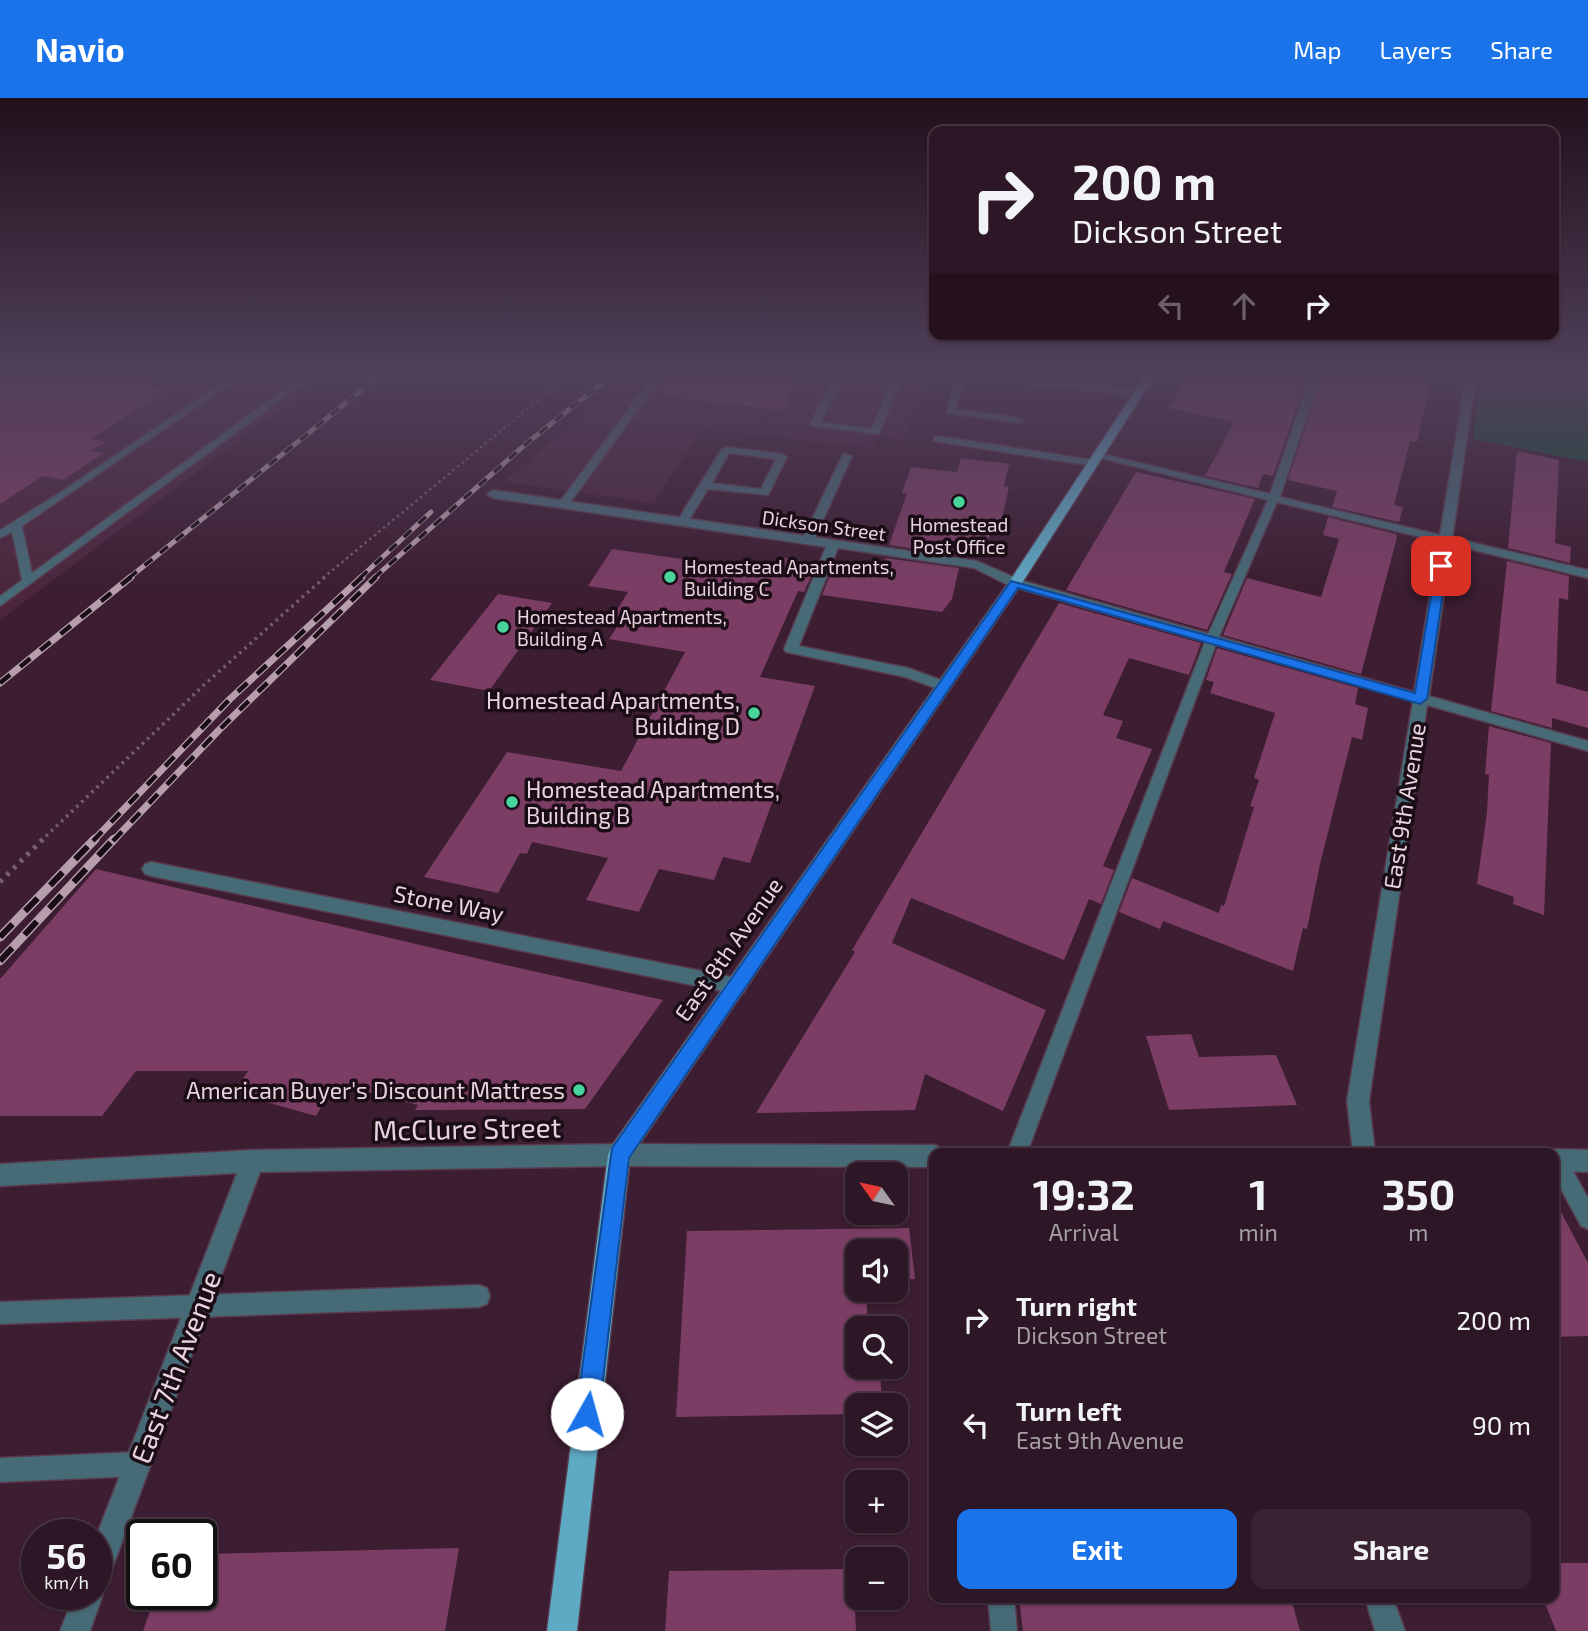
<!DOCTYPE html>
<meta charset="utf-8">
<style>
:root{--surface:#2d1625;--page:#392332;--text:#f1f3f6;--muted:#a79fa7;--line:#483542;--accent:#1a73e8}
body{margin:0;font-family:"Exo 2",sans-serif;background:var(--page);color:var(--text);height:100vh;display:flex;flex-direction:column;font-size:26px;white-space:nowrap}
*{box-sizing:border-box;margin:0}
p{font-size:23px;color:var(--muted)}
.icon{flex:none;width:38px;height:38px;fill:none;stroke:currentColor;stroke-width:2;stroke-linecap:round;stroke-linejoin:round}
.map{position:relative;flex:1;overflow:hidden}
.details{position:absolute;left:929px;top:1050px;width:630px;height:455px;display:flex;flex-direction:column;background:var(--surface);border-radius:14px;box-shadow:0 2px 5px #0004,0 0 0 2px var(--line)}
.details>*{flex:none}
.guide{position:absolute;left:929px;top:28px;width:630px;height:214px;border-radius:14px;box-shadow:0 2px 5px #0004,0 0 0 2px var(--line);background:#2d1625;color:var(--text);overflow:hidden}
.needle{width:46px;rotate:303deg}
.tools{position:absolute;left:845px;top:1064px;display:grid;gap:14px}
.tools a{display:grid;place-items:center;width:63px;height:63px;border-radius:14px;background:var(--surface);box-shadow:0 2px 5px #0004,0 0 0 2px var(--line);font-size:35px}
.speed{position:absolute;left:21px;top:1421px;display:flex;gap:14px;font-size:35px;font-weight:700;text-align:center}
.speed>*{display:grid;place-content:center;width:91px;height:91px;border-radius:50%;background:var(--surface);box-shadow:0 2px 5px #0004,0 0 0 2px var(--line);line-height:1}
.speed small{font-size:18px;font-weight:400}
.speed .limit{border:4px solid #111;border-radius:10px;background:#fff;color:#111}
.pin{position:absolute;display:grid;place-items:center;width:60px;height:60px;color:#fff;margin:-30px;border-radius:14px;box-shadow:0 4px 10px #0006}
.me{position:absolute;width:77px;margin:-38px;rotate:7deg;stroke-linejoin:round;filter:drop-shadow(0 0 5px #0008)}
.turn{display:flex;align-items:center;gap:24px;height:147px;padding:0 28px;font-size:32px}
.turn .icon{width:91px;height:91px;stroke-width:2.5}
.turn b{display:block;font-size:49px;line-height:60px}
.lanes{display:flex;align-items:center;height:66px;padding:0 28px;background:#0003;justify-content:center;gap:35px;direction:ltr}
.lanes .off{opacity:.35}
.eta{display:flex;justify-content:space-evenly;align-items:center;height:119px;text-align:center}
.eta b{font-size:42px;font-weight:700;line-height:49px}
.cta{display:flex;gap:14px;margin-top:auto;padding:14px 28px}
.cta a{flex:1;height:80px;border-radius:14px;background:var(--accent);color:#fff;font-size:28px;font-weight:700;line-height:80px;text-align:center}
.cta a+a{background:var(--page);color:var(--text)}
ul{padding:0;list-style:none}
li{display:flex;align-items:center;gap:21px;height:105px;padding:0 28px}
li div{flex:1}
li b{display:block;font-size:26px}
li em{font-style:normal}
header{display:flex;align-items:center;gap:42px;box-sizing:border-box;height:98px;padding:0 35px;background:var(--accent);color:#fff}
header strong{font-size:33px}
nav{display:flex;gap:38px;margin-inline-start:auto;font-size:24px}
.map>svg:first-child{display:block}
.built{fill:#4b263d}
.green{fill:#144c36}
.building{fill:#7b3d64}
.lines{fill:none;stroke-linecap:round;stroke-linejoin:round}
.lane-casing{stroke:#583a4d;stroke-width:3}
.street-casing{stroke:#583a4d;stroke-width:3}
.primary-casing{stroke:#583a4d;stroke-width:3}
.path-far2{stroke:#795e6f;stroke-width:2.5;stroke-dasharray:2.5 3.5;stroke-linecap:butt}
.path-far1{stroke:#795e6f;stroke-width:3.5;stroke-dasharray:2.5 4.5;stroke-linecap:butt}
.path{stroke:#795e6f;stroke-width:5;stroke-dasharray:3.5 6;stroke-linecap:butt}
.lane{fill:#476a77;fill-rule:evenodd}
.street{fill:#476a77;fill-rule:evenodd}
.primary{fill:#5eaac5;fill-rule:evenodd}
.rail-far2-casing{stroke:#b69ead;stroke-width:5}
.rail-far1-casing{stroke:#b69ead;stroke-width:7}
.rail-casing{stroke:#b69ead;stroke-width:9}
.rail-far2{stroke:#1b0d15;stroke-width:3.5;stroke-dasharray:10;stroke-linecap:butt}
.rail-far1{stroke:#1b0d15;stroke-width:4.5;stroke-dasharray:13;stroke-linecap:butt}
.rail{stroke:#1b0d15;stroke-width:6;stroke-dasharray:18;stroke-linecap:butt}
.route{fill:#1a73e8;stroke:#114b97;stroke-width:2}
.poi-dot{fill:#48d49d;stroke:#1b0d15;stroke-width:2.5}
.labels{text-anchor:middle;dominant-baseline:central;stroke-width:7;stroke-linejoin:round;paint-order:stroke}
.far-poi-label{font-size:19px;fill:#e8d3df;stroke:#1b0d15;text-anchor:start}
.far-street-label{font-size:19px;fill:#e8d3df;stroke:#1b0d15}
.poi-label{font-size:23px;fill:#e8d3df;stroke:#1b0d15;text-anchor:end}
.street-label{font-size:23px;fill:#e8d3df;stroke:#1b0d15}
.near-street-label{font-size:28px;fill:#e8d3df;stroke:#1b0d15}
</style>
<header>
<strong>Navio</strong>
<nav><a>Map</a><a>Layers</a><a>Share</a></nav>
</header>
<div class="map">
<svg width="1588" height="1533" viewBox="0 0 1588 1533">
<rect width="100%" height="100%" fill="#3c1d31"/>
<!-- built -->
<g class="built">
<path d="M0,279h324l-324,243z"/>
<path d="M624,279h304l-24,64 -27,-5 -5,12 -169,-19 -50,74 -149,-21z"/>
</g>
<!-- green -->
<path class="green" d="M1481,279h107v85l-115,-23z"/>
<!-- building -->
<g class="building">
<path d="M0,279h165l-16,10 20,3 -78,49 15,3 -15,9 13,2 -41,27 -20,-4 -43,28z"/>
<path d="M665,279h136l-19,33 -119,-14z"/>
<path d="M1188,279h119l-34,99 -10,-2 -5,14 -53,-12 29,-54 -65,-14z"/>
<path d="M1322,279h110l-15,65 -7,-1 -16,64 9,2 -4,15 -67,-15 5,-16 -49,-11z"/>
<path d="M1517,353l42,9 -4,83 16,4 -1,16 -62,-15z"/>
<path d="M961,360l48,6 -5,22 5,1 -9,40 -8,-1 -5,19 -22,-3 -3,14 -73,-11 18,-52h-5l9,-26 46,5z"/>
<path d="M1136,374l119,27 -31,73 8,2 -25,56 -141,-40z"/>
<path d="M1328,419l68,17 1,3 -36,137 -138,-39 24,-57 74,19 18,-58 -16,-4z"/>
<path d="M612,451l162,23 7,-15 36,6 -13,29 -6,-1 -38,86 55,9 -65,177 -27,-6 -9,23 -55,-11 -20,43 -53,-12 22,-42 -76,-16 -5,12 -7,-1 -22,40 -74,-16 83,-125 114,19 64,-119 -76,-13 12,-18 -10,-1 17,-28 -40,-6z"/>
<path d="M885,460l74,10 -7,31 -10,13 -120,-17 12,-30 47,6z"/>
<path d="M1507,463l62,15 -1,24 -9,-2 -3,85 32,9v36l-36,-10v10l-61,-17z"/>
<path d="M498,496l54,9 -63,88 -59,-11z"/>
<path d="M1059,505l142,40 -12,32 -60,-17 -26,57 20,6 -7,17 36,11 -49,117 11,4 -13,34 -12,-5 -25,61 -153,-62 -19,45 154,67 -43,101 -78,-37 -10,36 -159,3 99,-161 -3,-2z"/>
<path d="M1217,550l141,40 -3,16 13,4 -6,32 -10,-3 -32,127 -13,65 -4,-1 -10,43 -130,-50 -3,8 -41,-17 13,-34 87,35 2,-8 3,1 30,-99 -4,-1 9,-26 -5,-2 21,-65 -65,-20 4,-11 -8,-2z"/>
<path d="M1489,628l62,17 -7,172 -31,-11 1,-7 -37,-13 10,-72 2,-37 -4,-1z"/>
<path d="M96,771l401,94 166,37 -78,109 -170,1 3,-5 -83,-21 -19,32 -83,-23 15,-22h-112l-34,45h-102v-137z"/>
<path d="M1191,936l8,23 77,-2 21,50 -128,5 -23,-74z"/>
<path d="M1554,1101l34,64v73l-34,1z"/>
<path d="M909,1130l6,51 -19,1v-29h-38v39h8l2,38h-10v39h22l2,38h-24v9l-182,3 11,-186z"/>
<path d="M459,1450l-14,83h-302l13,-37h45v-40z"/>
<path d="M1554,1465h34v68h-32l-13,-33h11z"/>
<path d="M853,1471l3,62h-191l4,-60z"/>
<path d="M1019,1500h272l9,33h-277z"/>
</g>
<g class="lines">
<defs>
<g id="lane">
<path d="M230,279h11l-219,149 10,47 269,-196h11l-312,229v-10l22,-16 -10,-48 -12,6v-8l64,-40z"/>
<path d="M652,279h10l-95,130h-8v-4z"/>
<path d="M834,279h10l-23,45 51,7 20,-52h10l-23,57 -67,-8 -2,-2z"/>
<path d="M957,279h10l-12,32 63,9 5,3 -2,2 -74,-10z"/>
<path d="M993,279h29l117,13 5,3 -5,3 -141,-16z"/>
<path d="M1310,279h10l-40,120 308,73v8l-311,-76 -59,137 -191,514h-20l199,-514 62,-139 -175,-44 5,-3 172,41z"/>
<path d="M726,349l56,7 5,3 -19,38 -60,-6 -22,36h-8l-2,-2 45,-73zM729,355l47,6 -15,30 -49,-6z"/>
<path d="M843,356l9,2 -39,86 -10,2 -2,-2z"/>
<path d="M1556,1052l7,3 25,45v31l-7,-3 -27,-50v-23h-5z"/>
<path d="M479,1187l8,3 3,8 -3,8 -8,3 -479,17v-22z"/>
<path d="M138,1354l8,4 4,8 -4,8 -8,4 -138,6v-24z"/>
<path d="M988,1500h26l3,33h-26z"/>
</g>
<g id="street">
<path d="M1466,279h10l-47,319 159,45v10l-161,-46 -58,396 6,52h-22l-6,-52 66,-400 -403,-115 -36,-18 -136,-20 -39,98 109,22 41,15v6l-5,2 -39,-14 -119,-25 -2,-3 42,-102 -333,-49 -6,-4 6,-4 484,71 43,19 394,112z"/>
<path d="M938,338l155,24 6,3 -6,3 -159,-25v-4z"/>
<path d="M151,764l586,116 7,2 3,6 -3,6 -7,2 -586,-118 -6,-2 -3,-5 3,-5z"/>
<path d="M619,1046l315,1 8,3 2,5h-10v14l-315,-1 -359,6 -150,402 -4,10 -6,2 3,8 -13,37h-30l15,-37h21v-57l141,-364 -237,13v-22l253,-14z"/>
<path d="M1554,1051l34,1v22l-34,-1v-18h-8z"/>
<path d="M1365,1500h28l12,33h-30z"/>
</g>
<path id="primary" d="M1144,279h10l-132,206 -392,575 -53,473h-30l61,-476 3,-8 398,-565z"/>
</defs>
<!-- lane casing -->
<use href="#lane" class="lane-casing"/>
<!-- street casing -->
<use href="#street" class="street-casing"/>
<!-- primary casing -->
<use href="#primary" class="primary-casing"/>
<!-- path-far2 -->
<g class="path-far2">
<path d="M1566,279l22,4"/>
<path d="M323,480l243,-201"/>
</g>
<!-- path-far1 -->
<path class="path-far1" d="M41,743l164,-157 120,-107"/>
<!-- path -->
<path class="path" d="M0,784l43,-43"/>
<!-- lane -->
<use href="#lane" class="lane"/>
<!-- street -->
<use href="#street" class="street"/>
<!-- primary -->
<use href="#primary" class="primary"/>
<defs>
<g id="rail-far2">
<path d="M129,480l249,-201"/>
<path d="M360,480l71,-66"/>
<path d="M374,480l153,-135 83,-66"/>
</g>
<g id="rail-far1">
<path d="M0,585l131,-106"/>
<path d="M93,743l137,-142 132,-122"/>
<path d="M113,743l105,-110 158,-154"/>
</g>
<g id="rail">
<path d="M0,839l95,-98"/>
<path d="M0,863l114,-122"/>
</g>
</defs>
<!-- rail-far2 casing -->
<use href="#rail-far2" class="rail-far2-casing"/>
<!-- rail-far1 casing -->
<use href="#rail-far1" class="rail-far1-casing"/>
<!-- rail casing -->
<use href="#rail" class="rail-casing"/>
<!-- rail-far2 -->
<use href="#rail-far2" class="rail-far2"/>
<!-- rail-far1 -->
<use href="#rail-far1" class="rail-far1"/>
<!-- rail -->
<use href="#rail" class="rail"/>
</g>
<!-- sky -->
<linearGradient id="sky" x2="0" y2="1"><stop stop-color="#21101b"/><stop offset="0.56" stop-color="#50405a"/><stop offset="1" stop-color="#50405a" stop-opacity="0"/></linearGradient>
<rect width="1588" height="494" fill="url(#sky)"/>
<!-- route -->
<path class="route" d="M1441,465l6,3 -20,133 -7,5 -402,-116 -389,570 -30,256 -3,8 -9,3 -8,-3 -3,-8 36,-266 399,-567 404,112 21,-127z"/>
<!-- markers -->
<g class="poi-dot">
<circle cx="959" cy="404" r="7"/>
<circle cx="670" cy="479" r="7"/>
<circle cx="503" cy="529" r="7"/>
<circle cx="754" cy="615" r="7"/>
<circle cx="512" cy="704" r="7"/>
<circle cx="579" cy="992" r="7"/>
</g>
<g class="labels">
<!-- far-poi labels -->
<g class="far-poi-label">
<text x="959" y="426" text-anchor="middle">Homestead<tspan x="959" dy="22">Post Office</tspan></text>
<text x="684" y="468">Homestead Apartments,<tspan x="684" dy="22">Building C</tspan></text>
<text x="517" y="518">Homestead Apartments,<tspan x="517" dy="22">Building A</tspan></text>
</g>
<!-- far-street labels -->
<g class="far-street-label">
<text transform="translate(824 427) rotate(8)">Dickson Street</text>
</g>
<!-- poi labels -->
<g class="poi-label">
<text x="740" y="602">Homestead Apartments,<tspan x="740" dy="26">Building D</tspan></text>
<text x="526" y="691" text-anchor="start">Homestead Apartments,<tspan x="526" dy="26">Building B</tspan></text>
<text x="565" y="992">American Buyer's Discount Mattress</text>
</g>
<!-- street labels -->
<g class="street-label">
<text transform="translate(1404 708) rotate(-81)">East 9th Avenue</text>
<text transform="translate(449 805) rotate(11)">Stone Way</text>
<text transform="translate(728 851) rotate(-55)">East 8th Avenue</text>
</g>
<!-- near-street labels -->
<g class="near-street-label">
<text transform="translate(467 1030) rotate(-1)">McClure Street</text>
<text transform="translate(175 1269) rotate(-69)">East 7th Avenue</text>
</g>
</g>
</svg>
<div class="tools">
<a><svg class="needle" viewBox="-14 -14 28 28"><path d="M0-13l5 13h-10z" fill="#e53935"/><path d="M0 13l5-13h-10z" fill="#a79fa7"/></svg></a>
<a><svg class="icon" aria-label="sound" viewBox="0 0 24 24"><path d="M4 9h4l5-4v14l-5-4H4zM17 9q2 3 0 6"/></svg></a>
<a><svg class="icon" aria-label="search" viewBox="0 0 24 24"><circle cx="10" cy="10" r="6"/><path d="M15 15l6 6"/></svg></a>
<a><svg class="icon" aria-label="layers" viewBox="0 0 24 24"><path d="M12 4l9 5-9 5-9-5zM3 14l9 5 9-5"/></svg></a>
<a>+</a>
<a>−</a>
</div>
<div class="speed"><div>56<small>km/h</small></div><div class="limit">60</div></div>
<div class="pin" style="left:1441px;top:468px;background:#d93025"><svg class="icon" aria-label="arrive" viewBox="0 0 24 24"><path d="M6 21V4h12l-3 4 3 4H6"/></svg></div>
<svg class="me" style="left:587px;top:1316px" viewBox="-20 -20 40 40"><circle r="19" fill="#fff"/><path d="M0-13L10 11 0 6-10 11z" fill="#1a73e8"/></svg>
<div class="guide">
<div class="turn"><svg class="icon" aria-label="right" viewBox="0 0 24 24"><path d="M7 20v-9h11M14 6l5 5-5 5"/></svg><div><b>200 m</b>Dickson Street</div></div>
<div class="lanes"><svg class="icon off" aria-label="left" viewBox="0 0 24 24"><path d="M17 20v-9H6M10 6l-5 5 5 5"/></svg><svg class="icon off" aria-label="ahead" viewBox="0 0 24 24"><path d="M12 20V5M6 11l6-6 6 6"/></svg><svg class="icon" aria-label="right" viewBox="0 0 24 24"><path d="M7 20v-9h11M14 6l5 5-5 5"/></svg></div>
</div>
<section class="details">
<div class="eta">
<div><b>19:32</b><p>Arrival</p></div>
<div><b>1</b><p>min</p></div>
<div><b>350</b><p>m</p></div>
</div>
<ul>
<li><svg class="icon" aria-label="right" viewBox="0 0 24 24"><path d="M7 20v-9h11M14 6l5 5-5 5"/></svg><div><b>Turn right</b><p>Dickson Street</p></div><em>200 m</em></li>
<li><svg class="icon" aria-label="left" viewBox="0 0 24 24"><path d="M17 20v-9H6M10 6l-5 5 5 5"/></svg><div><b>Turn left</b><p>East 9th Avenue</p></div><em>90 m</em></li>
</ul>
<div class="cta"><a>Exit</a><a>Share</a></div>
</section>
</div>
